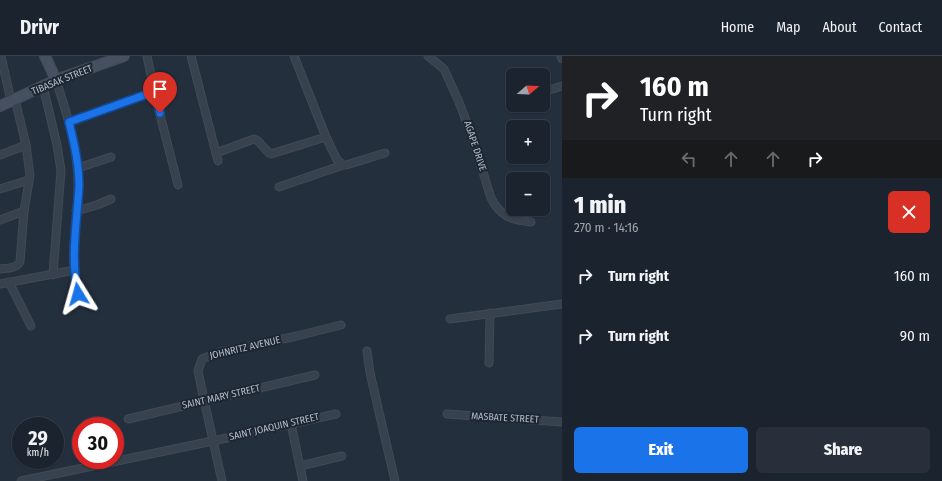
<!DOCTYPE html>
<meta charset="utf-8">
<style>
:root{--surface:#1b232e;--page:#282f3a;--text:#f1f3f6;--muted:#a0a4aa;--line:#39404a;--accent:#1a73e8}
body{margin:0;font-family:"Fira Sans Condensed",sans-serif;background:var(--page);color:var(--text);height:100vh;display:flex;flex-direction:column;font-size:15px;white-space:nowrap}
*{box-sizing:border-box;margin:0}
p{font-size:13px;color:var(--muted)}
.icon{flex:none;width:22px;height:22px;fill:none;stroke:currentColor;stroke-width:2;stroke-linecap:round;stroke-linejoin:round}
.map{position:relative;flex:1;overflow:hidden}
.side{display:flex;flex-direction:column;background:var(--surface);width:380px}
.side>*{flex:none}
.top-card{background:#202124;color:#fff;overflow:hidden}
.needle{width:26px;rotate:71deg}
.controls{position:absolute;left:506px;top:12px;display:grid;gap:8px}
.controls a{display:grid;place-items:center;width:44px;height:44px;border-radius:6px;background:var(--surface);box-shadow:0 1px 3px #0004,0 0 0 1px var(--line);font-size:20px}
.speed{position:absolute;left:12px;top:361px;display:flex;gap:8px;font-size:20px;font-weight:700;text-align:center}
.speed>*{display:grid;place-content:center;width:52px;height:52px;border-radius:50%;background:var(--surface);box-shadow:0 1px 3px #0004,0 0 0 1px var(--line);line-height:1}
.speed small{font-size:10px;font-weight:400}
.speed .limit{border:6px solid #d22;background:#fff;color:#111}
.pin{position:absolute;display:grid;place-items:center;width:34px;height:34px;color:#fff;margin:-41px -17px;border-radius:50% 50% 50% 0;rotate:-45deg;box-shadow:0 0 4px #0007}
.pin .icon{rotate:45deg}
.me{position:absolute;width:44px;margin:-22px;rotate:352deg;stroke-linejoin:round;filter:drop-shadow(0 0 3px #0008)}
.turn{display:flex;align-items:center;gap:14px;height:84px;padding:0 12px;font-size:18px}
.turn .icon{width:52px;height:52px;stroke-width:2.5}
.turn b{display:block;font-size:28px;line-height:34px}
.lanes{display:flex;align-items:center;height:38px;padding:0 12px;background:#0003;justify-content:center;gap:20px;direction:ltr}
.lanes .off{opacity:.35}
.round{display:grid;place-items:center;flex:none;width:42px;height:42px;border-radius:6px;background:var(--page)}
.head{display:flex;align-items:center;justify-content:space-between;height:68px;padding:0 12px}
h1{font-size:24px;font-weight:800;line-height:30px}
.button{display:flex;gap:8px;margin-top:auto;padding:8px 12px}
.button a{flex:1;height:46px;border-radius:6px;background:var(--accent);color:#fff;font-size:16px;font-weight:800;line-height:46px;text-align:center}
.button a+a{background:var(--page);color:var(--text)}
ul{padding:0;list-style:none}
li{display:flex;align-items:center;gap:12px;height:60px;padding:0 12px}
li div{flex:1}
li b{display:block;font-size:15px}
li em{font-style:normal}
header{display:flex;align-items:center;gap:24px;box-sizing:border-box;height:56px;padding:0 20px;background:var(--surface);border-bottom:1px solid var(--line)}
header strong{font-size:19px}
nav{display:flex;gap:22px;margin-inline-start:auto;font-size:14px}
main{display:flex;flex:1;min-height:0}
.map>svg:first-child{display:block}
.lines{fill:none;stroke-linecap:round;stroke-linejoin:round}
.street-casing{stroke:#414a57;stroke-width:9}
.secondary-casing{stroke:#414a57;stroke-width:12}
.street{stroke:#38414e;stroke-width:7}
.secondary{stroke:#465061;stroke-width:10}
.route-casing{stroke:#114b97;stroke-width:10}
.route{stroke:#1a73e8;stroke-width:7}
.labels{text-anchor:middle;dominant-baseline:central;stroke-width:4;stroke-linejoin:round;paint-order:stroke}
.street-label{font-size:10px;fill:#b4bcc9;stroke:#1d2633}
</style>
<header>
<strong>Drivr</strong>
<nav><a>Home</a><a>Map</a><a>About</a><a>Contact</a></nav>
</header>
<main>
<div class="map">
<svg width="562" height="425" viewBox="0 0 562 425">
<rect width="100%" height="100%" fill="#242f3e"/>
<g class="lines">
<defs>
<g id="street">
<path d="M1,0l10,45"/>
<path d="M147,0l9,43 22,86"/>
<path d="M191,0l27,105"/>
<path d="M294,0l32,81 11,23 6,5h3l39,-12"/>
<path d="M428,0l16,13 15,33 12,32 20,64c9,18 20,22 40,24"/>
<path d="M561,0l1,3"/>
<path d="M56,24c11,34 22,68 22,104 1,37 -13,84 4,118"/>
<path d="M43,30l14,59 4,25 -8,105"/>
<path d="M543,36l19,-6"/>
<path d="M511,47l2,-1"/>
<path d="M69,66l87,-31"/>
<path d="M216,97l38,-14 4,2 11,12 2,1 55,-17"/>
<path d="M0,99l26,-10"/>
<path d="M78,112l33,-11"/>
<path d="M279,131l64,-22"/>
<path d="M0,133l29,-9"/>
<path d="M76,155l21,-6 14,-6"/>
<path d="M0,164l24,-9"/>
<path d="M0,213c7,-1 15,0 20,-7l4,-51 6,-36 -4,-30 -11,-46"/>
<path d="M9,226l22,44"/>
<path d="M0,228l75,-14"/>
<path d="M450,263l112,-15"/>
<path d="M367,295l3,22 25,108"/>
<path d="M489,307l1,-50"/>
<path d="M447,358l115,8"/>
<path d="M128,363l187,-44"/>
<path d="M291,368l12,57"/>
<path d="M300,410l42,-10"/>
<path d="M21,425l192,-40 123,-27"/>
<path d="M222,425l-18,-81 -6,-29 4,-12 18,-7 77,-16 44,-11"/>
</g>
<g id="secondary">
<path d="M45,0l11,24"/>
<path d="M0,50l56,-26 68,-24"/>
</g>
</defs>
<!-- street casing -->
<use href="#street" class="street-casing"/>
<!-- secondary casing -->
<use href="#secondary" class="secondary-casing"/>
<!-- street -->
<use href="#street" class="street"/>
<!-- secondary -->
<use href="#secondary" class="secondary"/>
</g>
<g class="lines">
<defs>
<path id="route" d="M78,238c-8,-36 -1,-72 1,-108 0,-22 -5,-43 -10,-64l87,-31 4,22"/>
</defs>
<!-- route casing -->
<use href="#route" class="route-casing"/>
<!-- route -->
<use href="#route" class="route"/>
</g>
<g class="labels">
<!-- street labels -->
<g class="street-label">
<text transform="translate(62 24) rotate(-22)">TIBASAK STREET</text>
<text transform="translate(475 90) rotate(72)">AGAPE DRIVE</text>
<text transform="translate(245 292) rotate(-13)">JOHNRITZ AVENUE</text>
<text transform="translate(221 341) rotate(-13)">SAINT MARY STREET</text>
<text transform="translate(505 362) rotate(3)">MASBATE STREET</text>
<text transform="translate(274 371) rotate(-13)">SAINT JOAQUIN STREET</text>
</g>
</g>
</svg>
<div class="controls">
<a><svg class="needle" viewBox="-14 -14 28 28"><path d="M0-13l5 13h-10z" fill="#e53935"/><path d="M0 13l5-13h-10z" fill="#a0a4aa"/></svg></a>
<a>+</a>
<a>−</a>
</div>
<div class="speed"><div>29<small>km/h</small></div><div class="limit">30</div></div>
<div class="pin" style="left:160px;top:57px;background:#d93025"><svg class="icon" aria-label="arrive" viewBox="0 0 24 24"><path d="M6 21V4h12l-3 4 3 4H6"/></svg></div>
<svg class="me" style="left:78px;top:238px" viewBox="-20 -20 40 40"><path d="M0-17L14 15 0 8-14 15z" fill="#1a73e8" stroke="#fff" stroke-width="4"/></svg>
</div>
<section class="side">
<div class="top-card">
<div class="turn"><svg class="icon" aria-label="right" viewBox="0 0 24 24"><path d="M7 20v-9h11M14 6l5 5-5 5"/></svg><div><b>160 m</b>Turn right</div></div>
<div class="lanes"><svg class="icon off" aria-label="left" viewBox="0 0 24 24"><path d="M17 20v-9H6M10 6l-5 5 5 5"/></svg><svg class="icon off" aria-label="ahead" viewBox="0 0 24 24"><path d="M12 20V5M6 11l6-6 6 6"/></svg><svg class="icon off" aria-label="ahead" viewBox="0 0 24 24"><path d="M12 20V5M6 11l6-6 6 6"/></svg><svg class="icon" aria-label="right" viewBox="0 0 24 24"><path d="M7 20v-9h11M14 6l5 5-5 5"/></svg></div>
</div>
<div class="head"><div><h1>1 min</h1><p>270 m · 14:16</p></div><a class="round" style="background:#d93025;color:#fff"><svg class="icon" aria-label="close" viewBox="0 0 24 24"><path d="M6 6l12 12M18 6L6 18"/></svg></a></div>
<ul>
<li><svg class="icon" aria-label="right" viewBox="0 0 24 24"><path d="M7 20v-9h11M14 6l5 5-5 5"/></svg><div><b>Turn right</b></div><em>160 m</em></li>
<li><svg class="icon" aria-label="right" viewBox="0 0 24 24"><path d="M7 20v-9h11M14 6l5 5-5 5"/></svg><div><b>Turn right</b></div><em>90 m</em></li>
</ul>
<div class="button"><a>Exit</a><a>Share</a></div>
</section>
</main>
